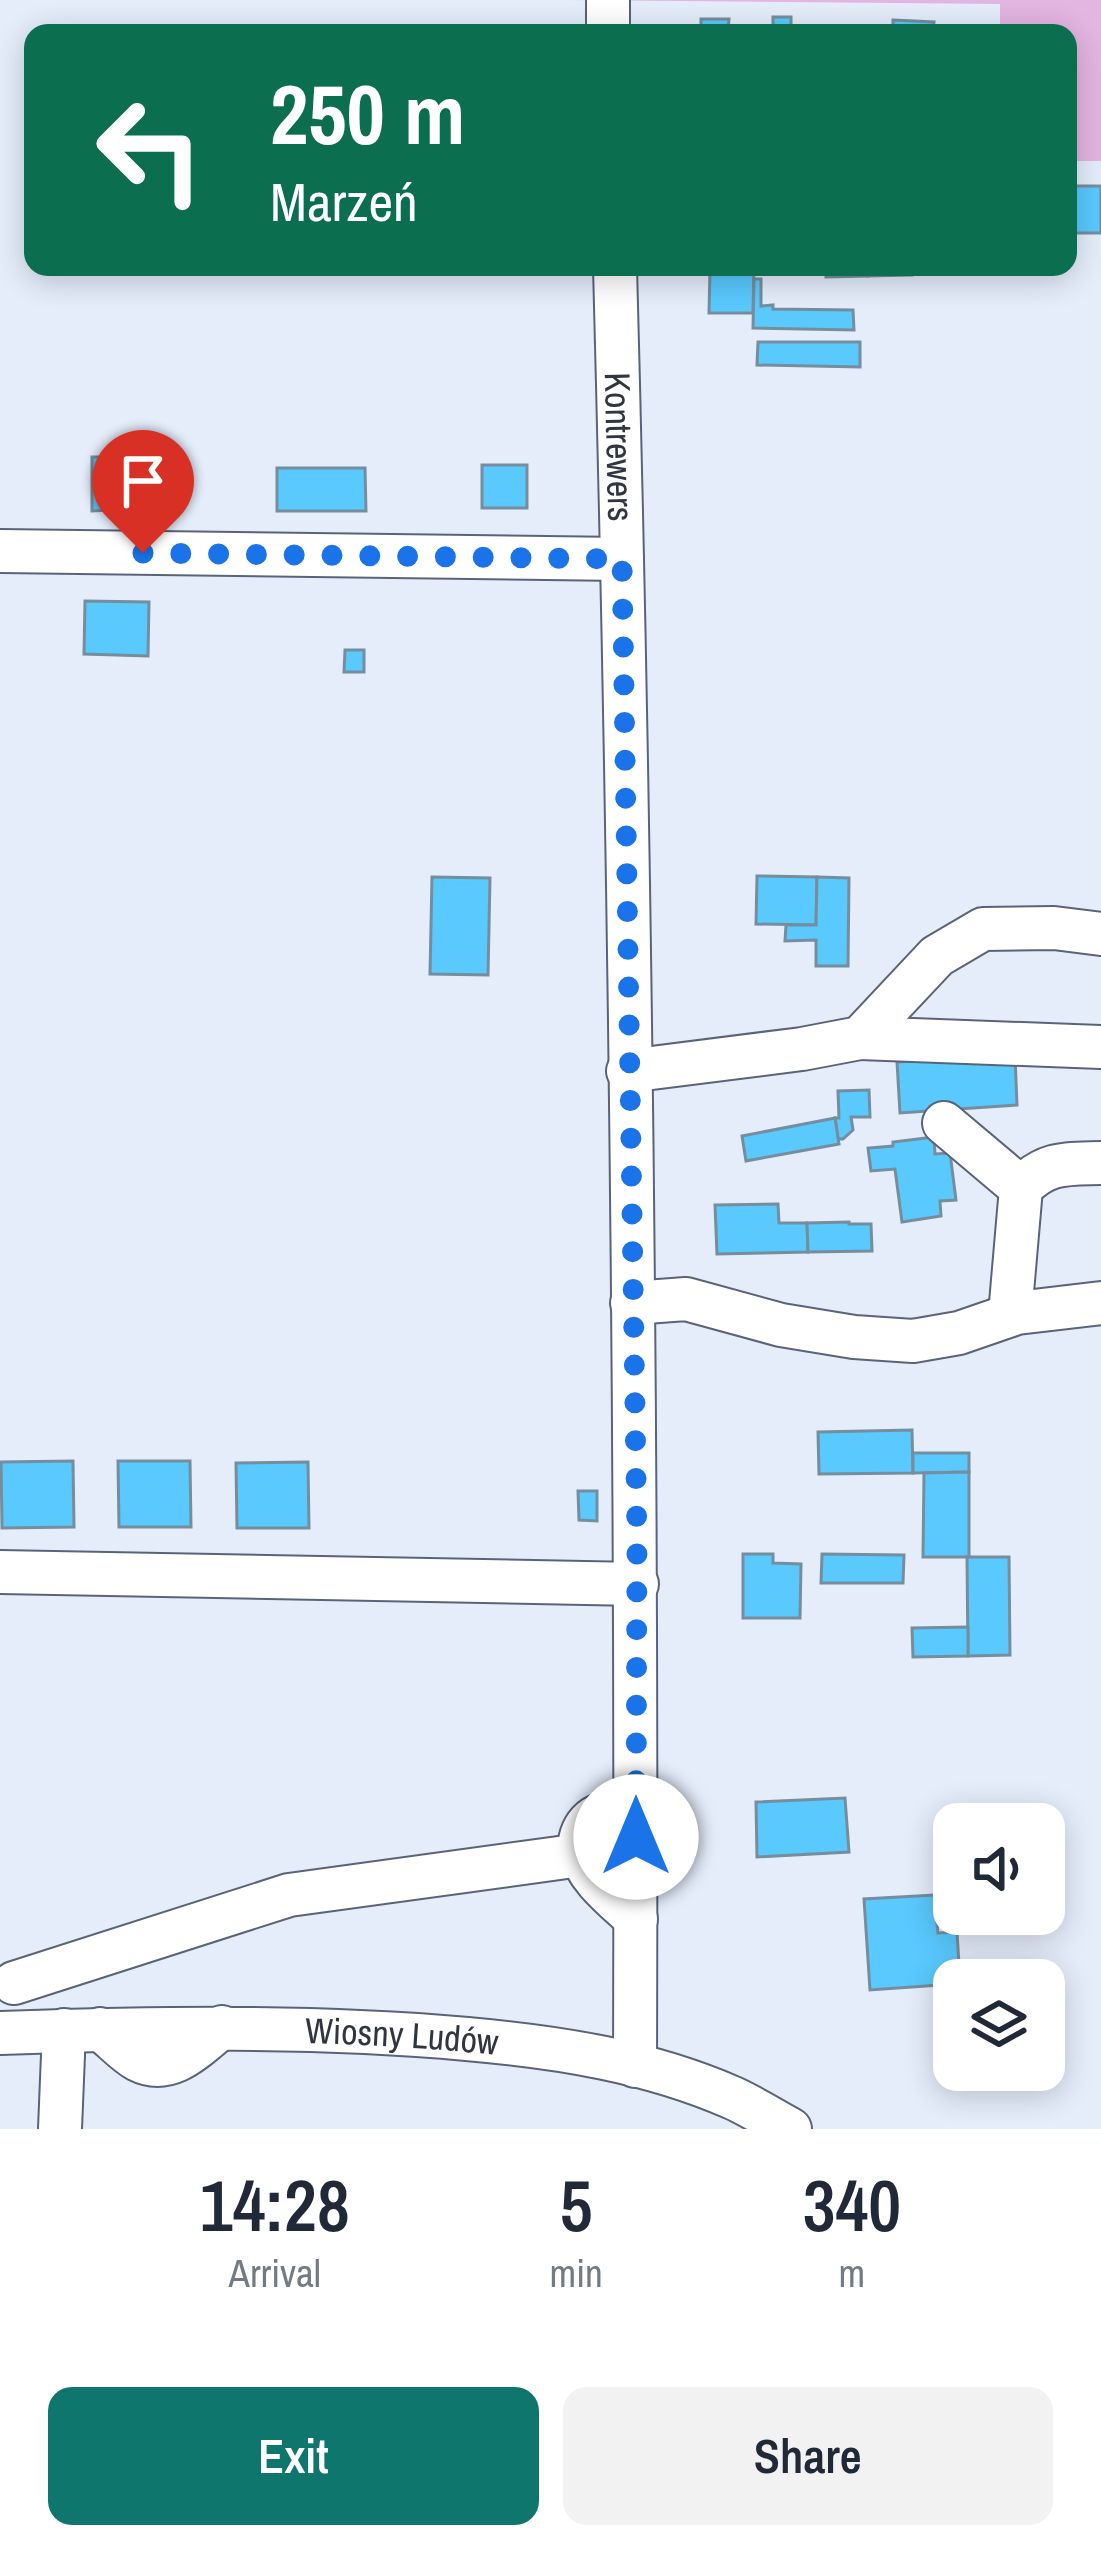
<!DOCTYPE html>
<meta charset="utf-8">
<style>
:root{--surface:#fff;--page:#f2f2f3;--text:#1f2937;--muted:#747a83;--accent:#0f766e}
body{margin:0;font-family:"Archivo Narrow",sans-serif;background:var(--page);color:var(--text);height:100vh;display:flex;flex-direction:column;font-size:45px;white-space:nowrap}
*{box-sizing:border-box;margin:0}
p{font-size:39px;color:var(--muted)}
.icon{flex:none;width:66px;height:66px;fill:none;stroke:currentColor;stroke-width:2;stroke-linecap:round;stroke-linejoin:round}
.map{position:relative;height:2129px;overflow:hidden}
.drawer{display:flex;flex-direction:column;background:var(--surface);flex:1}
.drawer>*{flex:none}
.hud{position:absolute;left:24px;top:24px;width:1053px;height:252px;border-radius:24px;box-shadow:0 6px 30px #0003;background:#0b6e4f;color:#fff;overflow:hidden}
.buttons{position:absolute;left:933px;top:1803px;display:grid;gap:24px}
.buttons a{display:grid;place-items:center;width:132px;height:132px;border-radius:24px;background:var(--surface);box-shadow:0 6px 30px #0003;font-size:60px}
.pin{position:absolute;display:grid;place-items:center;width:102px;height:102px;color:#fff;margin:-123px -51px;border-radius:50% 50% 50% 0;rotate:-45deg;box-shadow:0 0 12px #0007}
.pin .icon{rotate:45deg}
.me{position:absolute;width:132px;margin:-66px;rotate:0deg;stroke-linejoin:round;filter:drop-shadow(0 0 9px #0008)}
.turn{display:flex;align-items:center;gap:42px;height:252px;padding:0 48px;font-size:54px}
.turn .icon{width:156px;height:156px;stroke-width:2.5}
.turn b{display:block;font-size:84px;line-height:102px}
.eta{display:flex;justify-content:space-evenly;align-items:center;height:204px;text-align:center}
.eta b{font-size:72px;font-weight:600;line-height:84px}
.primary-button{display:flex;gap:24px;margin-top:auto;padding:24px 48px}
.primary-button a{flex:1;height:138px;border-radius:24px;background:var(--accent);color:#fff;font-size:48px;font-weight:600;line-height:138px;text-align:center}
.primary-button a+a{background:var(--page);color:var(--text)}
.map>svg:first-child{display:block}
.green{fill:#e3b5e1}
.building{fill:#5ac9fe;stroke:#758e9d;stroke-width:3}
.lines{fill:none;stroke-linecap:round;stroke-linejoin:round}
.minor-casing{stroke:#596479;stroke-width:46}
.minor{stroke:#fff;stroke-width:42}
.route{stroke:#1a73e8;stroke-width:21;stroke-dasharray:0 37.8}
.labels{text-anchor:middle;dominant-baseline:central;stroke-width:10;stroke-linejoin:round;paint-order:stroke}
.street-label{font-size:36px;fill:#30353f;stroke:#fff}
</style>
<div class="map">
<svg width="1101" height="2129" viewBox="0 0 1101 2129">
<rect width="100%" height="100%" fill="#e5edfb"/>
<!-- green -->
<path class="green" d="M565,0h536v161h-33v-128h-68v-29z"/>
<!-- building -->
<g class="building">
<path d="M773,17h18v16h-90v-14h28l-1,10h45z"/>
<path d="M893,20l41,2 -1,11h-40z"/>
<rect x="1072" y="186" width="29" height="47"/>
<path d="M732,267h22l-1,46h-44l1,-43h22z"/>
<path d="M826,267h42v9l-42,1z"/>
<path d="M868,267h44v8l-44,1z"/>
<path d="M754,279h7v27l12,-1v4l80,1 1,20 -101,-2z"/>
<path d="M758,342h102v25l-103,-2z"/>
<path d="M92,457h43v7l20,-1v54h-43v-7l-20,1z"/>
<rect x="482" y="465" width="45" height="43"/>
<path d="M277,468h88l1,43h-89z"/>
<path d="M85,601l64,1 -1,54 -64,-2z"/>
<path d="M345,650h19v22h-20z"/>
<path d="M757,876l60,1 -1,48 -60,-1z"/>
<path d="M432,877l58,1 -2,97 -58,-1z"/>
<path d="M817,877l32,1 -1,88h-32v-26l-31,1 1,-16h30z"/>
<path d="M1015,1056l2,49 -117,8 -3,-51z"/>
<path d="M869,1090l1,27h-19l2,13 -10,9h-5l-3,-21h4l-1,-27z"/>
<path d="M835,1118l4,26 -93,17 -4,-25z"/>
<path d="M934,1137l1,17 15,-1 6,47 -16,1 1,15 -39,6 -7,-53 -24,2 -3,-23 25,-2v-4z"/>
<path d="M778,1204l1,19h28l1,29 -91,2 -2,-49z"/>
<path d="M849,1222v2h22l1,27 -64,1 -1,-29z"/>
<path d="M912,1430l1,43 -94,1 -1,-42z"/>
<path d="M913,1453h56v19l-56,1z"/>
<path d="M73,1461l1,66 -72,1 -1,-66z"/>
<path d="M118,1461h72l1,66h-72z"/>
<path d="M308,1462l1,66h-72l-1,-65z"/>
<path d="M969,1472v85h-46l1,-84z"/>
<path d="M578,1491h19v30l-18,-1z"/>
<path d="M743,1554h30v9l28,1 -1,54h-57z"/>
<path d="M822,1554l82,1 -1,28h-82z"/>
<path d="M967,1557h42l1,98 -42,1z"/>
<path d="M968,1627v29l-55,1 -1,-29z"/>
<path d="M845,1798l4,54 -92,5 -1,-55z"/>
<path d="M934,1895l4,38 19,-1 3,48h-6v4l-84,6 -6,-91z"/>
</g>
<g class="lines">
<defs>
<g id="minor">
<path d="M608,0v33"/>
<path id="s1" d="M615,267c16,599 22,1199 20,1799"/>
<path d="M0,551l622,8"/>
<path d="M860,1038l241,9"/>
<path d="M628,1071l174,-22 58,-11 77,-82 46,-27 71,-1 47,6"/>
<path d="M944,1123l77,65"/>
<path d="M632,1303l54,-4 95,26 73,12 59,4 46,-8 58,-20 84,-10"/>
<path d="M1010,1315l11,-127c25,-27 46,-24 80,-25"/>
<path d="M0,1572l637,12"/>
<path d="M636,1919c-19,-18 -51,-42 -56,-69 -3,-19 15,-43 35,-34 9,3 15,13 21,21"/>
<path d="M14,1983l275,-88 292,-40"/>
<path d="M100,2029c12,9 25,24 38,31 33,17 60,-14 84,-33"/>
<path id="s2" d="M0,2033c156,-5 311,-8 467,6 91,8 182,22 266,59 20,9 38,21 57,31"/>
<path d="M60,2129l4,-99"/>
</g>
</defs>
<!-- minor casing -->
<use href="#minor" class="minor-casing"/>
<!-- minor -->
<use href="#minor" class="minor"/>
</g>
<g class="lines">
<!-- route -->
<path class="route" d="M143,553l479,6 15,981 -1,297"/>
</g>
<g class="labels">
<!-- street labels -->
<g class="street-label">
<text stroke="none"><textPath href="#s1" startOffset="180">Kontrewers</textPath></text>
<text stroke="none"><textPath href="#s2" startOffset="402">Wiosny Ludów</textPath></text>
</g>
</g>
</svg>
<div class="buttons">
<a><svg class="icon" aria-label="sound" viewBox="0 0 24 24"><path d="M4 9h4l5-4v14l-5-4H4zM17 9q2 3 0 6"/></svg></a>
<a><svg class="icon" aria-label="layers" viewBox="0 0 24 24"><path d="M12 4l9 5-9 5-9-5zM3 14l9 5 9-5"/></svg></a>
</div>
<div class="pin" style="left:143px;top:553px;background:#d93025"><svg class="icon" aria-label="arrive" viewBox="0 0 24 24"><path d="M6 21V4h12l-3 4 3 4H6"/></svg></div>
<svg class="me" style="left:636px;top:1837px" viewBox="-20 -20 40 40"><circle r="19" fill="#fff"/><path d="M0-13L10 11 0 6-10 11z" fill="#1a73e8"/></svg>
<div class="hud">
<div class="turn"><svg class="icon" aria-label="left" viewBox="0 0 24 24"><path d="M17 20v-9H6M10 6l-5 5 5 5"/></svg><div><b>250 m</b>Marzeń</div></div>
</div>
</div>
<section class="drawer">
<div class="eta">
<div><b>14:28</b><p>Arrival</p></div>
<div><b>5</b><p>min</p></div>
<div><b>340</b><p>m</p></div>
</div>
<div class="primary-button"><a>Exit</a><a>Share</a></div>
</section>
